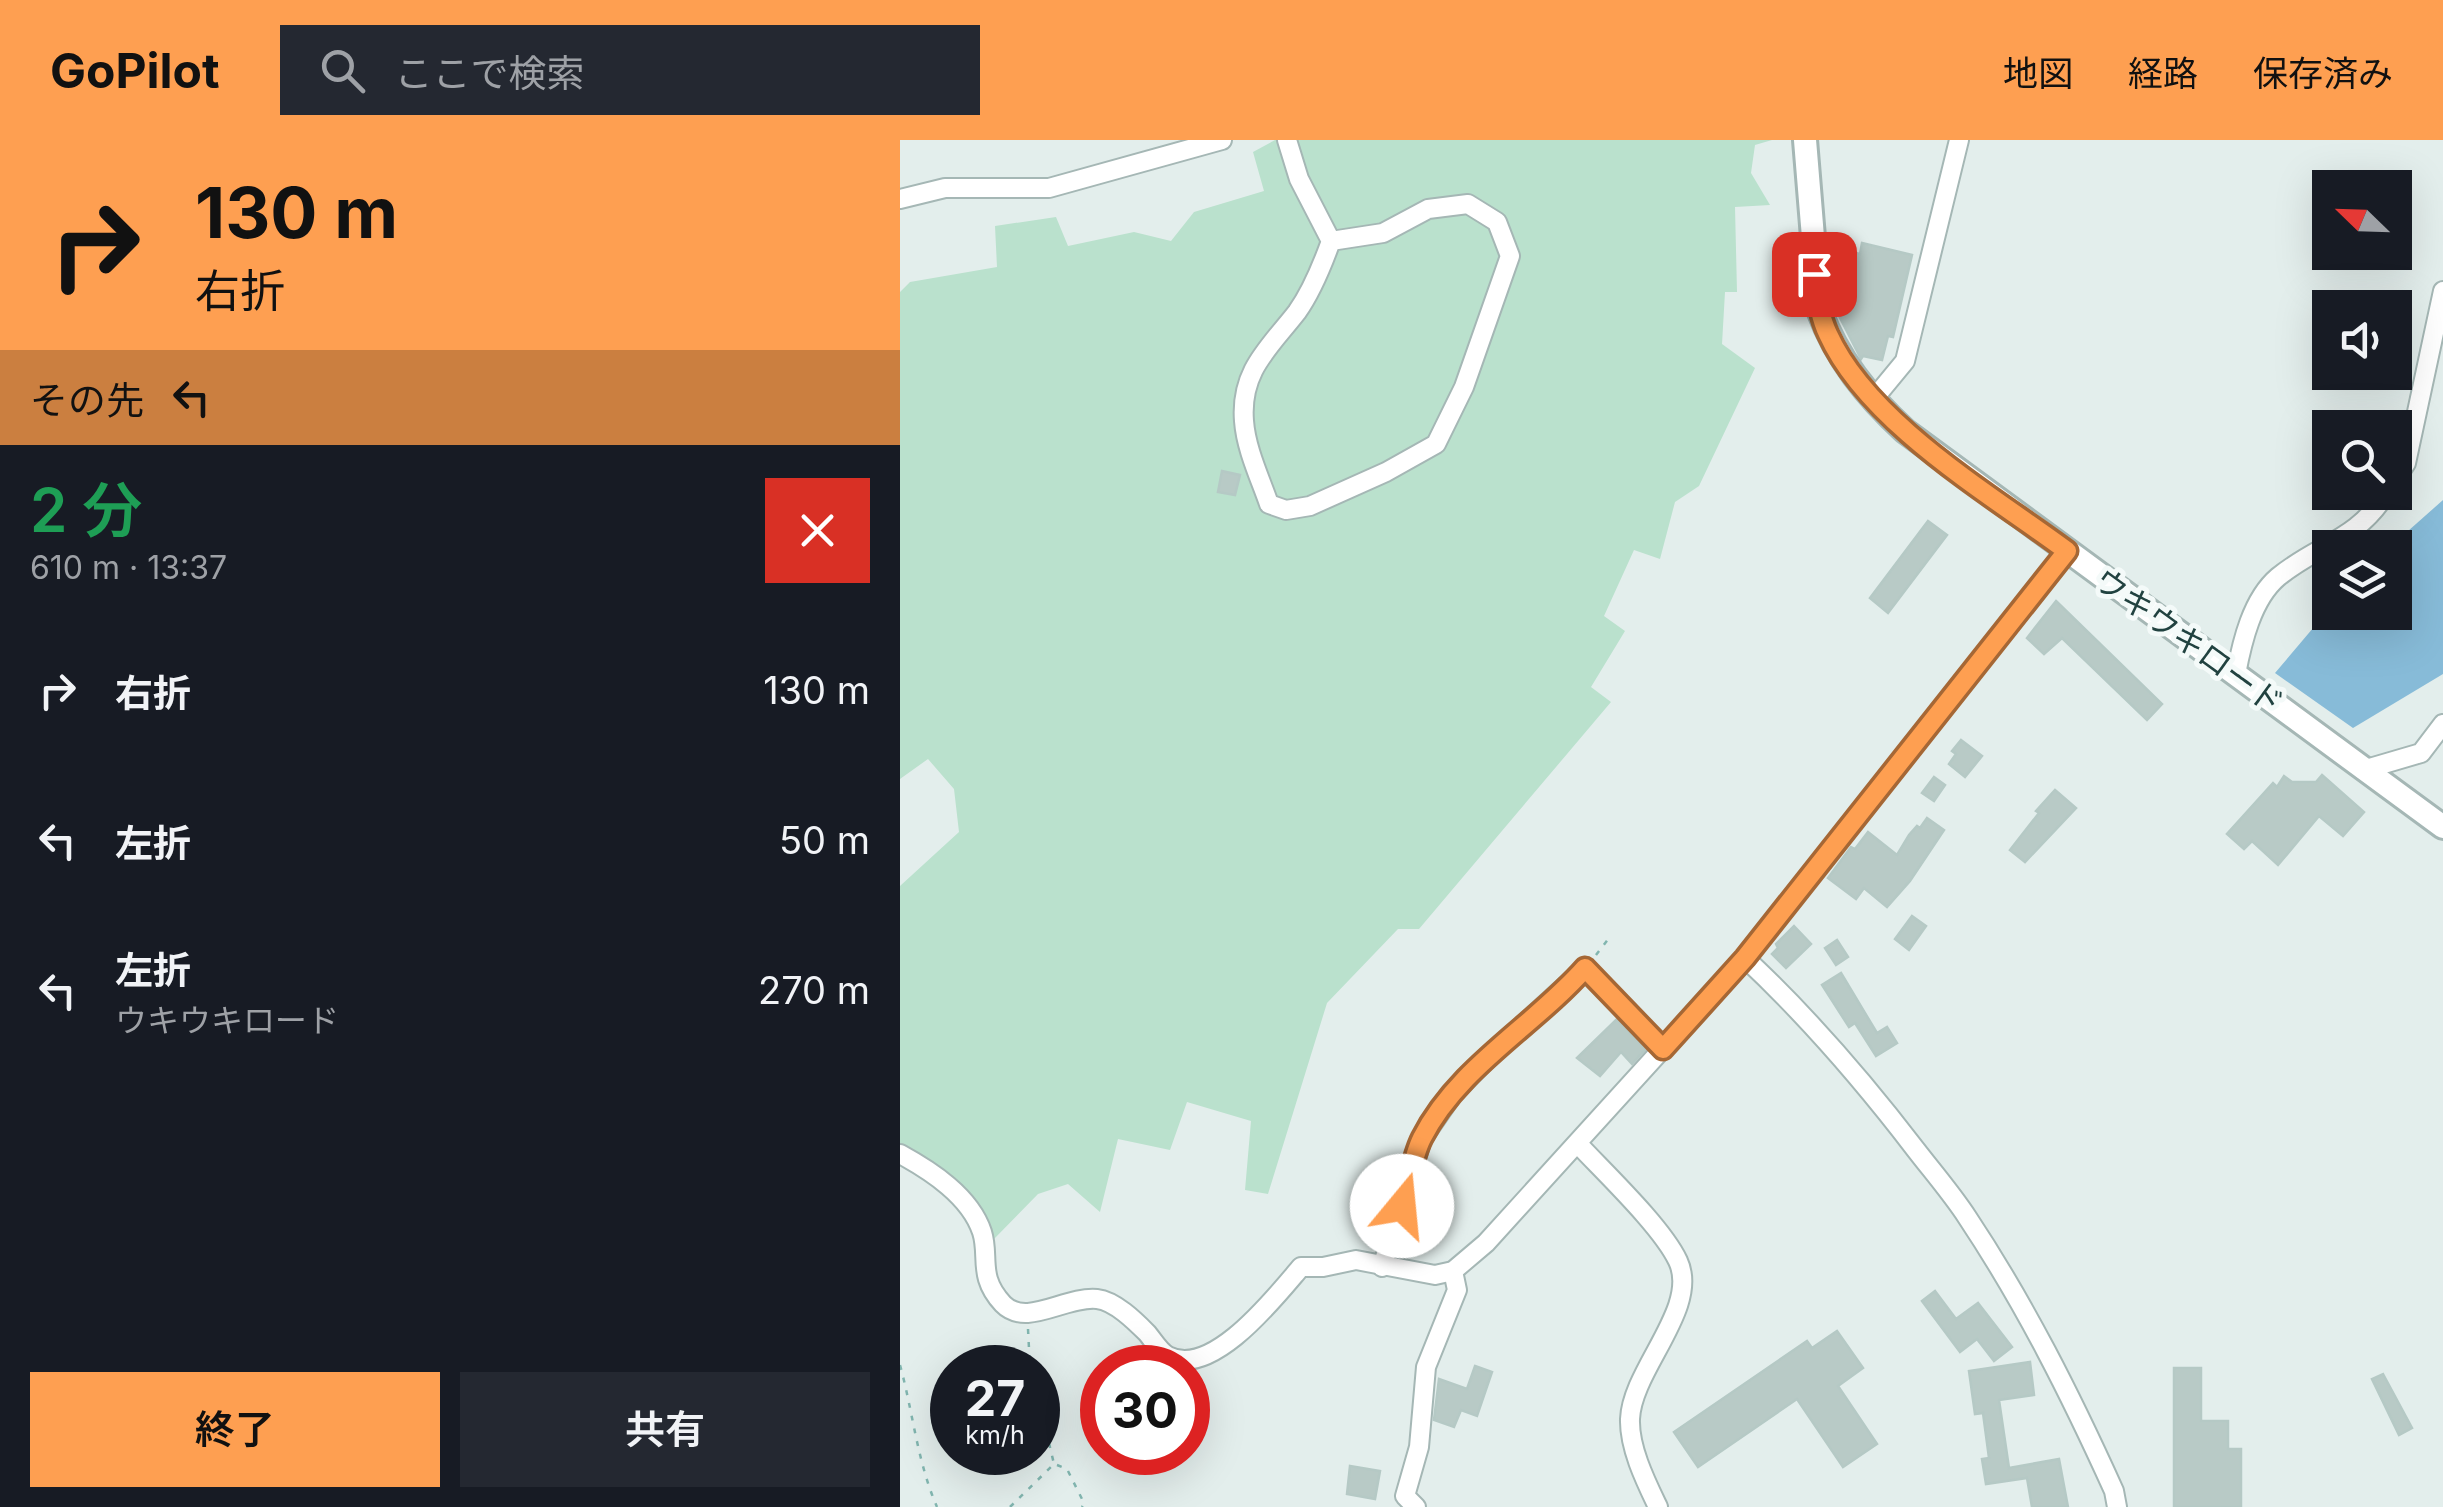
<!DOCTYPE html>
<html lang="ja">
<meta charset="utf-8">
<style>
:root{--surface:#171b24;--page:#242831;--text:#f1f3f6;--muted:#9ea1a6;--accent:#fe9f51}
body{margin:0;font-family:Inter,"Noto Sans JP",sans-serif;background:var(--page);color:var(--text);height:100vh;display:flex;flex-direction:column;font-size:38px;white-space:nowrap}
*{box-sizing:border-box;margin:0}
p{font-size:32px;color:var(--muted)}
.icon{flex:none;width:55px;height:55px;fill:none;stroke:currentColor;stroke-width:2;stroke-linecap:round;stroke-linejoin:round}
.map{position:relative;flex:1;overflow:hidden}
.drawer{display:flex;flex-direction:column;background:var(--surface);width:900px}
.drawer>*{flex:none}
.top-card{background:#fe9f51;color:#111;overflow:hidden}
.needle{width:65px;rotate:293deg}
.buttons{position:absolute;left:1412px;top:30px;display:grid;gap:20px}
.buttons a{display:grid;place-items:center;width:100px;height:100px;border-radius:0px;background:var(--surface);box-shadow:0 10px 40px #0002;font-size:50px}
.speed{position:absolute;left:30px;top:1205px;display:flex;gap:20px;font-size:50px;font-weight:700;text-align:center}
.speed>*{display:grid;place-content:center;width:130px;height:130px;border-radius:50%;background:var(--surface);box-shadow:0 10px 40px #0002;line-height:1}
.speed small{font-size:25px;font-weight:400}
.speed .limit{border:15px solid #d22;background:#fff;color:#111}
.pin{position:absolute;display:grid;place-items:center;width:85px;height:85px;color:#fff;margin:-42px;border-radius:20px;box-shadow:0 5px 15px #0006}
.me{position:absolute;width:110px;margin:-55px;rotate:17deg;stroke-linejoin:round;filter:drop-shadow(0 0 8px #0008)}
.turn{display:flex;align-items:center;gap:35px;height:210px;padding:0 30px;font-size:45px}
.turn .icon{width:130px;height:130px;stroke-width:2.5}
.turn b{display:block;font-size:70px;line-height:85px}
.then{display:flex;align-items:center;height:95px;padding:0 30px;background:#0003;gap:20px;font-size:38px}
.round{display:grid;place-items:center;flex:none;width:105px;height:105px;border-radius:0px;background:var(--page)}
.overview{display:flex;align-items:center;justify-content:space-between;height:170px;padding:0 30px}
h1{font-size:60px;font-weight:600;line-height:75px;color:#1e9e55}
.button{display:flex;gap:20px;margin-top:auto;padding:20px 30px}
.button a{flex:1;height:115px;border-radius:0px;background:var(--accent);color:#111;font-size:40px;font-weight:600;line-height:115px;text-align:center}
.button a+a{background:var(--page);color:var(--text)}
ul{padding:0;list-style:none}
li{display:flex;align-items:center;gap:30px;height:150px;padding:0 30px}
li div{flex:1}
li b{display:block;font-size:38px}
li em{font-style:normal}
header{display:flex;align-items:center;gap:60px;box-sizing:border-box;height:140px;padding:0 50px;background:var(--accent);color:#111}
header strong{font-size:48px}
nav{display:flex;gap:55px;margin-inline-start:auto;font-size:35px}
.search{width:700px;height:90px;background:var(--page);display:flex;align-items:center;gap:25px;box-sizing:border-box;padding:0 35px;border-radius:0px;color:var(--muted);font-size:38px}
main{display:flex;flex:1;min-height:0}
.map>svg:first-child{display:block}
.green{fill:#bae1cd}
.water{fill:#87bbd8}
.building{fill:#b8cac6;stroke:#b5c9c5;stroke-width:2.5}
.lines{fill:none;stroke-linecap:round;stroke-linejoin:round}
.minor-casing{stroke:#a5b7b5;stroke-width:22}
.tertiary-casing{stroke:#a5b7b5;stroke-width:28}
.path{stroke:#81b5af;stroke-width:2.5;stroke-dasharray:5 8;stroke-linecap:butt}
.minor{stroke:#fff;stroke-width:18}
.tertiary{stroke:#fff;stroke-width:22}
.route-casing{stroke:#a56735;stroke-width:25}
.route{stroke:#fe9f51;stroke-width:18}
.labels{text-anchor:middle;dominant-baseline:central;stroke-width:10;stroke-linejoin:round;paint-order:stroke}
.street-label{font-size:32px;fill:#214240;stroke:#f4faf9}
</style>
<header>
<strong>GoPilot</strong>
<div class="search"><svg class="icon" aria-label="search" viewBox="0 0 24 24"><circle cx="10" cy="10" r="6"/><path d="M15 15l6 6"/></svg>ここで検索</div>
<nav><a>地図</a><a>経路</a><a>保存済み</a></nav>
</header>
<main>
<section class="drawer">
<div class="top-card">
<div class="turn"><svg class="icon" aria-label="right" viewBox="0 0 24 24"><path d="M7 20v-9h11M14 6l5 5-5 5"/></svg><div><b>130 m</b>右折</div></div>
<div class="then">その先<svg class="icon" aria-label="left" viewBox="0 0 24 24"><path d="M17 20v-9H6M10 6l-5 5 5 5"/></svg></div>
</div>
<div class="overview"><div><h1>2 分</h1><p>610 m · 13:37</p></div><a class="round" style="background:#d93025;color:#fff"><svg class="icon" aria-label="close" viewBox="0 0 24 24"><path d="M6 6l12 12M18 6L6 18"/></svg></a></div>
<ul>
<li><svg class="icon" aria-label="right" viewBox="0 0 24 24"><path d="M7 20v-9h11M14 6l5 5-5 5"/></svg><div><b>右折</b></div><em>130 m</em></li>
<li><svg class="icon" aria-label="left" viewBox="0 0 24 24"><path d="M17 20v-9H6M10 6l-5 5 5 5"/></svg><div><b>左折</b></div><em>50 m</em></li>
<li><svg class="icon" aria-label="left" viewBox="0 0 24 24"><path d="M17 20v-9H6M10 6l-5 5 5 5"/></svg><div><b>左折</b><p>ウキウキロード</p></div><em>270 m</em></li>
</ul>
<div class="button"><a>終了</a><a>共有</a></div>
</section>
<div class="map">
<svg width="1543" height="1367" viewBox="0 0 1543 1367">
<rect width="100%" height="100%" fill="#e3eeec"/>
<!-- green -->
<path class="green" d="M375,0h497l-17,5 -4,28 19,32 -35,2 2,85h-12l-3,52 33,24 -56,118 -24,16 -15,57 -26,-9 -30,66 21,15 -34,56 20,15 -192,227h-21l-71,74 -59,191 -23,-4 6,-69 -64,-19 -17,48 -52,-11 -18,73 -32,-28 -30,10 -44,45 -47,-64 -47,-30v-259l59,-54 -5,-43 -26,-30 -28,20v-487l10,-10 87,-15 -2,-41 61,-9 12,29 66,-14 37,9 23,-29 70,-21 -11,-39z"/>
<!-- water -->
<path class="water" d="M1543,360v174l-90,54 -78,-55 55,-65v4h65v-64l-5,-1z"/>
<!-- building -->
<g class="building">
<path d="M962,103l50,12 -19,82 -5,-1 -6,24 -19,-4 -2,3 -27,-53 -3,-37 4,-21 25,6z"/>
<path d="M322,331l18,4 -5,20 -17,-3z"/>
<path d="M1028,381l19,14 -59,78 -18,-15z"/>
<path d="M1156,461l106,103 -15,16 -85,-82 -18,16 -17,-16z"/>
<path d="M1061,600l21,16 -17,21 -16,-13 7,-10 -4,-3z"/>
<path d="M1422,635l42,37 -21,24 -24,-20 -41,49 -26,-24 -8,8 -17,-15 46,-51 4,4 7,-11 8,6h24z"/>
<path d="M1034,637l11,8 -11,16 -12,-8z"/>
<path d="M1155,650l21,18 -51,54 -15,-12 29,-37 -3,-2z"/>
<path d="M1027,678l17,12 -34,51 -23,26 -23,-19 -8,11 -28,-21 23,-31 4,2 13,-17 29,23 12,-20 8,-9 3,2z"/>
<path d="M1012,776l14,10 -17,24 -14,-11z"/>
<path d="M894,786l17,18 -25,24 -14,-14 6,-6 -2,-4z"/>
<path d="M937,800l11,17 -12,8 -11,-17z"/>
<path d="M941,833l36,60 10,-6 10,16 -21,13 -21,-33 -6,4 -27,-42z"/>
<path d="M717,879l29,30 -14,15 -11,-12 -21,24 -23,-18z"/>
<path d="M1035,1151l21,28 22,-16 34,44 -18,14 -17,-22 -17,13 -38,-51z"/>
<path d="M937,1191l26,37 -25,18 39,58 -34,23 -46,-68 -99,68 -24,-35 133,-91 5,7z"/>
<path d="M1130,1222l4,33 -35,5 10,68 50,-9 9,48h-36l-5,-29 -41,6 -4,-25 7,-1 -6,-45 -8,1 -6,-43z"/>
<path d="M575,1226l17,6 -15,44 -16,-6 -7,17 -20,-7 5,-41 28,10z"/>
<path d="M1274,1228h27v53h27v28h13v58h-67z"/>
<path d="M1483,1234l29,54 -13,7 -27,-56z"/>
<path d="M450,1326l30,5 -5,28 -28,-5z"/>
</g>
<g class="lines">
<defs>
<g id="minor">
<path d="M387,0l12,39 32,62c-9,25 -19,50 -34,71 -28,36 -57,59 -53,109 2,28 16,57 25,83l17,6 24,-4 76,-34 50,-28 28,-57 46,-131 -13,-34 -29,-18 -40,5 -45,24 -52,8"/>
<path d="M0,59l45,-11h104l173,-48"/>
<path d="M972,261l33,-40 54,-221"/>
<path d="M1495,340l11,-17 37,-172"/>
<path d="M1336,534c6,-32 16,-75 42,-97 40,-33 79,-36 109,-85"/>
<path d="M1463,630l58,-17 22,-29"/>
<path d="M845,818c63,59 119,124 171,192 17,22 36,44 51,67 58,87 104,179 147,274l3,16"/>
<path d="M678,1004c28,30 84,83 100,117 22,47 -46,108 -48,158 -1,29 16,63 28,88"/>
<path d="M0,1014c31,17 70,42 82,78 8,25 -5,44 21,72 23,24 62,-8 94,-5 18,2 38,22 50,34 6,7 13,19 21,23 44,23 108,-60 133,-89h22l33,-7 79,15 18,-4 33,-28 259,-285 322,-407"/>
<path d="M482,1127l40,-128 31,-45 47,-48 85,-78 78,81"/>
<path d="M516,1367l-11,-11 14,-49 7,-80 31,-77 -4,-19"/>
</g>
<path id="tertiary" d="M905,0l14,170c18,49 48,86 86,121l538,396"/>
</defs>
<!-- minor casing -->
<use href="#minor" class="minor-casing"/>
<!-- tertiary casing -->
<use href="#tertiary" class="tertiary-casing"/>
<!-- path -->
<g class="path">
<path d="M696,815l13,-17"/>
<path d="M128,1189l2,39"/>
<path d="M0,1225c13,47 17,96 37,142"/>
<path d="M157,1325l10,4 17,34 -2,4"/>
<path d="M110,1367l44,-43 -16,-67"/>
</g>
<!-- minor -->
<use href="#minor" class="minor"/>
<!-- tertiary -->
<use href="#tertiary" class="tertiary"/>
</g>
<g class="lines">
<defs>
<path id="route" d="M502,1066c7,-22 10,-48 20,-68 36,-71 112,-112 163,-170l78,81 82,-91 322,-407c-77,-57 -199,-128 -239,-217 -9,-19 -11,-39 -14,-60"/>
</defs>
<!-- route casing -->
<use href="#route" class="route-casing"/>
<!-- route -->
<use href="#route" class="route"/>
</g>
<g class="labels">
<!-- street labels -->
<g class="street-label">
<text transform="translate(1289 501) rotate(36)">ウキウキロード</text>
</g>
</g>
</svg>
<div class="buttons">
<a><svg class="needle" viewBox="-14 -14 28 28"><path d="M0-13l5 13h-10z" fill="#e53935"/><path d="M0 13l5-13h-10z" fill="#9ea1a6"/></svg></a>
<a><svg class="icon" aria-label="sound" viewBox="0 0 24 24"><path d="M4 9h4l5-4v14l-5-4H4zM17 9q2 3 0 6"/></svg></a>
<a><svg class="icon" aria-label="search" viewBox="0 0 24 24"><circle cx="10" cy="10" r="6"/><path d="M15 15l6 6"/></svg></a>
<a><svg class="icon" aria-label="layers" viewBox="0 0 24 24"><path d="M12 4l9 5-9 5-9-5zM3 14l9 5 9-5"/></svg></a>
</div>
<div class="speed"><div>27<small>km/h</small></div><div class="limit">30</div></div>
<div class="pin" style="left:914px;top:134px;background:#d93025"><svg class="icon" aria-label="arrive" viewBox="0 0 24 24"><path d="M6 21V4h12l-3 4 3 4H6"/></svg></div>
<svg class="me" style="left:502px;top:1066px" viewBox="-20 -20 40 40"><circle r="19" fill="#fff"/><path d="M0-13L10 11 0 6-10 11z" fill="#fe9f51"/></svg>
</div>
</main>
